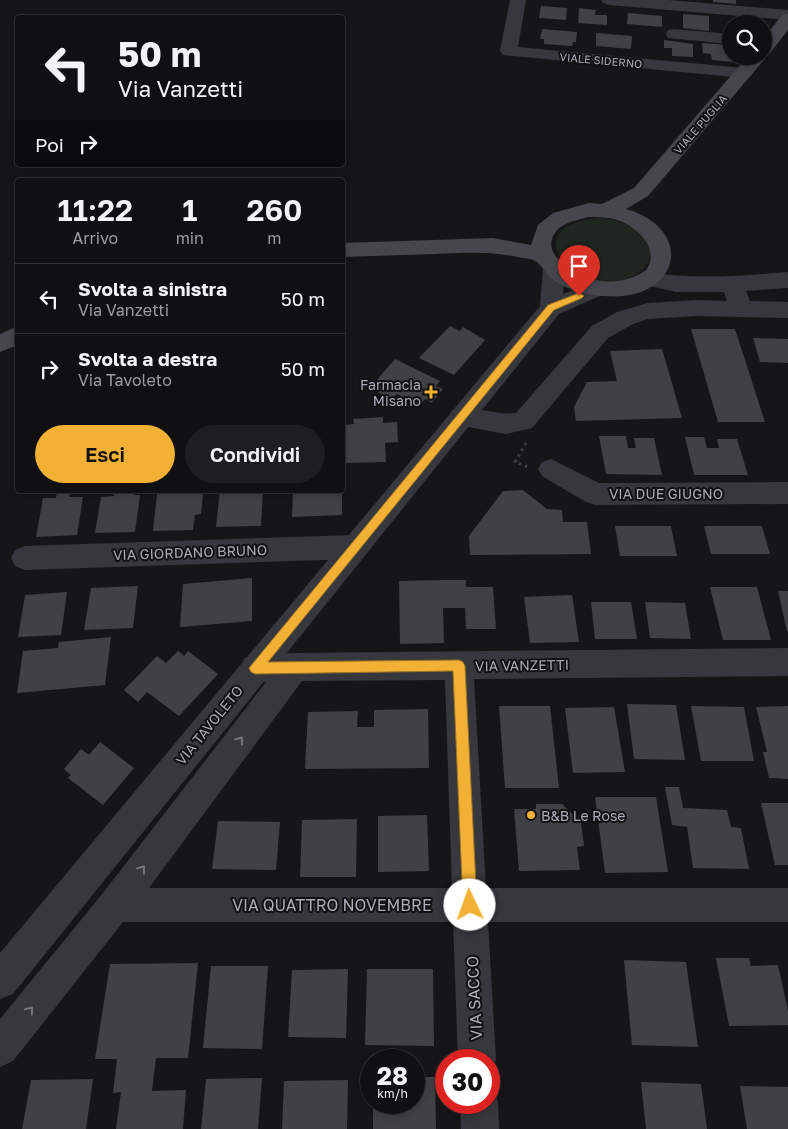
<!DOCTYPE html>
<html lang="it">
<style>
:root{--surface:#101012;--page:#1e1e20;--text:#f1f3f6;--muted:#9c9d9f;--line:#303032;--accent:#f2b134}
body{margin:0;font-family:"Golos Text",sans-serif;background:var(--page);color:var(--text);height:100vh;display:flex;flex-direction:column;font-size:19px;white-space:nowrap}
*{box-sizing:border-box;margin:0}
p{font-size:16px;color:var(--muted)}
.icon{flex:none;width:28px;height:28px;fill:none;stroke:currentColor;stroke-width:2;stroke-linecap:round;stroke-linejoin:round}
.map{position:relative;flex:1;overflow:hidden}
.side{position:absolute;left:15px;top:178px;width:330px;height:315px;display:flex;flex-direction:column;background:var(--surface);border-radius:5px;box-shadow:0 2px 8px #0003,0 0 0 1px var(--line)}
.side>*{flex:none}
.hud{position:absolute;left:15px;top:15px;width:330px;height:152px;border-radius:5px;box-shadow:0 2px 8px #0003,0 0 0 1px var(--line);background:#101012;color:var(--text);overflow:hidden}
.buttons{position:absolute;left:722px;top:15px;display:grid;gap:10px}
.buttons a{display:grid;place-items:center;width:50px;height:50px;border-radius:50%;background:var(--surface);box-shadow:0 2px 8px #0003,0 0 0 1px var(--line);font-size:25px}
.speed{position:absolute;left:360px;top:1049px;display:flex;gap:10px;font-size:25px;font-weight:700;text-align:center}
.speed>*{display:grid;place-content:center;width:65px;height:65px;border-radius:50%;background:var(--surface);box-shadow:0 2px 8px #0003,0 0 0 1px var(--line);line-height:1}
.speed small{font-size:12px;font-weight:400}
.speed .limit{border:8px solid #d22;background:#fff;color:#111}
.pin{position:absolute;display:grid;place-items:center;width:42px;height:42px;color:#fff;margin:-51px -21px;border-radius:50% 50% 50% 0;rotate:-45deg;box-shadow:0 0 5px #0007}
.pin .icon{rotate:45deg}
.me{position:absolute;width:55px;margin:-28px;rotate:357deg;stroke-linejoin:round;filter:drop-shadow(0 0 4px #0008)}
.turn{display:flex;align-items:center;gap:18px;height:105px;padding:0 20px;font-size:22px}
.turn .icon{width:65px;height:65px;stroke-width:2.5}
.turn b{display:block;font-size:35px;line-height:42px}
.then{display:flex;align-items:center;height:48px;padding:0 20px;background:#0003;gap:10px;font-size:19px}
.eta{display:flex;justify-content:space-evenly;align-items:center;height:85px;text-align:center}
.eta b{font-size:30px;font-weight:600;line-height:35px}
.button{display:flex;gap:10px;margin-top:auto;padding:10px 20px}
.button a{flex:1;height:58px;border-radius:30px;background:var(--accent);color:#111;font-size:20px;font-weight:600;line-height:58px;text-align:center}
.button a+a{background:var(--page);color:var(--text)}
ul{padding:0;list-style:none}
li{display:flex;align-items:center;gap:15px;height:70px;padding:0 20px;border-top:1px solid var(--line)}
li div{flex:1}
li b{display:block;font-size:19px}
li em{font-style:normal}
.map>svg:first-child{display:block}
.green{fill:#1e261f}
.building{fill:#404145}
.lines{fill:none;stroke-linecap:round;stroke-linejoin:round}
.path{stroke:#3d3f44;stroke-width:3;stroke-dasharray:2.5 4;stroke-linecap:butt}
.minor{fill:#37383d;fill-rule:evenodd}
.tertiary{fill:#37383d;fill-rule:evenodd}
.secondary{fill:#45474d;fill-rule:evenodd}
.oneway{stroke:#757881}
.route{fill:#f2b134;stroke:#9d7322}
.poi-dot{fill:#f2b134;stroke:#111113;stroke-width:2}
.labels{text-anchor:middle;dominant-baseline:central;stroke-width:4;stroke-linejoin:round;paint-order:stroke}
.far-street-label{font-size:11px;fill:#a8adb8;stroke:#111113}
.poi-label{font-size:14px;fill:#a8adb8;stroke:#111113;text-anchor:end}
.street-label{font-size:14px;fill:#a8adb8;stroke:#111113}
.near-street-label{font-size:16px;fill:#a8adb8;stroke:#111113}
</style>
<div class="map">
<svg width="788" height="1129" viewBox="0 0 788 1129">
<rect width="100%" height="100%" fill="#161618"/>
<!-- green -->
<path class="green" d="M600,218c10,1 20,3 29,7 27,14 30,41 0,53 -55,22 -117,-54 -29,-60z"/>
<!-- building -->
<g class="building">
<path d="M713,0h23v4l-23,-2z"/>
<path d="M541,6l26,2 -1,12 -27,-2z"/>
<path d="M579,8l17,2 -1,5h12v10l-29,-2z"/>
<path d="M628,13l34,3v11l-35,-3z"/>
<path d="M683,14l26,2v15l-26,-3z"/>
<path d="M542,29l35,3 -1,10h-3l-1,4 -28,-2v-5h-4z"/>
<path d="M596,33l36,3 -1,13 -35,-3z"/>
<path d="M664,40l29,4v13l-21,-1v-8h-8z"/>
<path d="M702,43l29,2v11h3l1,6 -23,-2 -1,-6 -8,-1z"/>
<path d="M450,326l10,5 3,-4 22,13 -31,35 -35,-17z"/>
<path d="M691,329h44l30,93h-47z"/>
<path d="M753,338l35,1v24l-28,-1z"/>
<path d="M662,349l20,69 -106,3 -2,-14 13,-25 30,-1 -7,-30z"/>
<path d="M395,359l45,22 -4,5 7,3 -11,14 -7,-4 -5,6 -23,-11 -5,5 -22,-11z"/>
<path d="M383,417v6l14,-1 1,20 -13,1 1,19 -40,1 -2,-38 10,-1 -1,-5z"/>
<path d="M599,436h27l2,12h8l-2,-10h20l8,37 -56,-1z"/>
<path d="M685,437h19l3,11h12l-2,-9h20l11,36h-54z"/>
<path d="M57,490h14l-2,7h14l-6,38 -41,2 7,-39h13z"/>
<path d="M115,490h20l-1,5h6l-5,37 -40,1 6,-36 13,-1z"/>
<path d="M220,490h43l-2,36 -45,1z"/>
<path d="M293,490h49v25l-50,2z"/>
<path d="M523,490l24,19 15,1 1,12h24l4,32 -121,1 -1,-19 34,-45z"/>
<path d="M203,493l-2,21 -6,1 -2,15 -40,1 4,-37z"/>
<path d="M615,526h56l6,30h-57z"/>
<path d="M704,526h58l8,28h-59z"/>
<path d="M252,578v43l-72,6 3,-43z"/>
<path d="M442,580h24v7h27l3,42h-30l-1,-21h-22l1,35 -44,1 -1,-63z"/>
<path d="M138,586l-5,42 -49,2 7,-42z"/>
<path d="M710,587h47l14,53h-48z"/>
<path d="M778,591h10v40h-1z"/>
<path d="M67,592l-6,43 -43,2 7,-42z"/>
<path d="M572,595l7,47 -49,1 -6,-46z"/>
<path d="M591,602h40l6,37h-42z"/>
<path d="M645,602l40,1 6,36 -41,-1z"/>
<path d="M111,637l-6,48 -88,8 6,-42 35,-3 1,-6z"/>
<path d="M178,651l6,5 4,-5 30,23 -39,42 -32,-24 -9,10 -14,-12 33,-34 9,7z"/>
<path d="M627,704l49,1 9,55 -51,-1z"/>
<path d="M499,706h51l9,82h-54z"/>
<path d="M691,706l53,1 10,54h-53z"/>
<path d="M788,706v73l-19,-1 -6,-26h4l-11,-45z"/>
<path d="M614,707l11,65 -52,1 -8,-65z"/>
<path d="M428,709l1,59 -124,1 3,-57 50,-1 -1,16h17v-17z"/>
<path d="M100,742l34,26 -31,37 -35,-27 3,-3 -7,-6 17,-20 8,6z"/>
<path d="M665,787h14l4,21 44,2 4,17 10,1 8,41 -56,-1 -6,-41 -15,-2z"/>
<path d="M595,797h61l12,75 -63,1z"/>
<path d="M761,803h27v62h-13z"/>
<path d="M536,804h26l19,18 3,24 -7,1 3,23 -61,1 -5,-62h22z"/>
<path d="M427,815l2,56 -51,1v-56z"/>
<path d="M357,819l-1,58h-56l2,-57z"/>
<path d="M218,821l62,1 -4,48 -64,-1z"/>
<path d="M716,958h33l2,8 27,-1 10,46v14l-59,1z"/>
<path d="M624,960l62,2 12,85 -66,-2z"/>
<path d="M198,963l-10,95h-32l-4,33 34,-1 -3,39h-67l5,-37 -8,1 4,-34h-22l15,-95z"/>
<path d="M211,966h57l-6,83 -59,-1z"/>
<path d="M348,969l-2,69 -58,-1 4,-67z"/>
<path d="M367,969h66l1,77 -69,-1z"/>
<path d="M414,1077h21l1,52h-63v-27h41z"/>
<path d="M262,1078l-4,51h-57l5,-50z"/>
<path d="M93,1079l-7,50h-64l9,-49z"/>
<path d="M348,1080l-1,49h-65l2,-48z"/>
<path d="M641,1082l60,2 6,45h-61z"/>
<path d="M740,1086l48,1v42h-41z"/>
</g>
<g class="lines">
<!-- path -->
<path class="path" d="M526,443l-11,19 13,5"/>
<!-- minor -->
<g class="minor">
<path d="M510,0h16l-8,47 226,21 6,1 3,4 -3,4 -6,1 -241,-23 -3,-4z"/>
<path d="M601,0h67l120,10v10l-179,-15 -6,-2z"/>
<path d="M674,29l57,5v10l-63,-6 -2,-4 2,-4z"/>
<path d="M649,272c46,8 92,4 139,0v16l-42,3 4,10 38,1v16l-91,-2 -49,3 -15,5 -25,14 -76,90 -26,6 -54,-10 -3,-7 3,-7c21,-6 43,6 64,3l76,-87 25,-14 31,-9 49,-3 30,1 -3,-9h-48l-35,-8 -3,-5 3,-5z"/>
<path d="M551,459l48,24 189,-1v22l-193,1 -9,-3 -44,-26 -4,-7 4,-7z"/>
<path d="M355,535l10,4 4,8 -4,8 -10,4 -330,11 -10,-4 -4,-8 4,-8 10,-4z"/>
<path d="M788,648v28l-314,3 12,209h302v34h-300l8,138 -7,14v-14h-31l-5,-138h-330l-110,139 -13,6v-48l103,-126 163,-211h-11l-10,-4 -5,-10 5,-10 10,-4 40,-1zM445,680l7,208h-303l153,-207z"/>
<path d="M489,1087l4,1 5,14 1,27h-38l-1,-27h29z"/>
</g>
<!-- tertiary -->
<path class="tertiary" d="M554,263l8,2 3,5 -2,24 33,-13 8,3 3,5 -3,5 -45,20 -546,680 -13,5v-46l540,-647 3,-36 3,-5z"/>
<!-- secondary -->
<g class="secondary">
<path d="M788,14v16l-18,23 -5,1 2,2 -3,4 -116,136 -22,13c72,21 53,94 -23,87 -17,-1 -40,-7 -53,-19 -4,-4 -10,-14 -15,-16 -5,-3 -13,-3 -18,-4 -28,-6 -55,-4 -83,-3 -31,1 -61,2 -92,3v-14l151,-5 38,7 7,-20 15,-12 36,-10 13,1 32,-16 114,-132h16v-18l18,-23zM589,217c9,0 19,0 28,3 20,6 44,29 29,50 -13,9 -28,13 -44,11 -18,-2 -64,-23 -47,-48 7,-11 23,-13 34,-16z"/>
<path d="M18,326v19l-18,7v-18z"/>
</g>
</g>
<!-- one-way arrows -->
<defs><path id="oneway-chevron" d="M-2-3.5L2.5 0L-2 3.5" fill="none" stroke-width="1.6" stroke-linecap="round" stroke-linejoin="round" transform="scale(1.25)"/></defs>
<g class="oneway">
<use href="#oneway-chevron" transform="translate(240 740) rotate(-53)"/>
<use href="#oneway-chevron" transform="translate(142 869) rotate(-53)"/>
<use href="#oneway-chevron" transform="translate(30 1010) rotate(-51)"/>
</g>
<!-- route -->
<path class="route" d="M579,293l5,3 -2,2 -28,12 -286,352 191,-2 4,2 2,4 12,239 -2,5 -5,2 -5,-2 -2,-5 -10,-234 -198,3 -4,-2 -2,-4 299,-363z"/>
<!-- markers -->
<g class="poi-dot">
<path d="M428.5 384.5h5v5h5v5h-5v5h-5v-5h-5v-5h5z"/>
<circle cx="531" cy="815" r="5"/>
</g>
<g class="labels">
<!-- far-street labels -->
<g class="far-street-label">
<text transform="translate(601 60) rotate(5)">VIALE SIDERNO</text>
<text transform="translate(700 124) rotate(-49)">VIALE PUGLIA</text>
</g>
<!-- poi labels -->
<g class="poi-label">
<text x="421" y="384">Farmacia<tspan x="421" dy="16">Misano</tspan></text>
<text x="541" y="815" text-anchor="start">B&amp;B Le Rose</text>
</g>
<!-- street labels -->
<g class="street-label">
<text x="666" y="493">VIA DUE GIUGNO</text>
<text transform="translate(190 552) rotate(-2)">VIA GIORDANO BRUNO</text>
<text transform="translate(522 665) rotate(-1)">VIA VANZETTI</text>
<text transform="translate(209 725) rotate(-51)">VIA TAVOLETO</text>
</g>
<!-- near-street labels -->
<g class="near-street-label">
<text x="332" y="905">VIA QUATTRO NOVEMBRE</text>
<text transform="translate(474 998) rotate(-93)">VIA SACCO</text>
</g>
</g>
</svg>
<div class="buttons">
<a><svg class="icon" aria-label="search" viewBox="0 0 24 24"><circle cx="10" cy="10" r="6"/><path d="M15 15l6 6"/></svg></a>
</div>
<div class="speed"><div>28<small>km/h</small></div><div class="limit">30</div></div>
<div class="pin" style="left:579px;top:296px;background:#d93025"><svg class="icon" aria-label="arrive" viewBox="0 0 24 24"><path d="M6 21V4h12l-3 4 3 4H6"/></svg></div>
<svg class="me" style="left:470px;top:905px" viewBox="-20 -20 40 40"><circle r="19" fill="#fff"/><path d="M0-13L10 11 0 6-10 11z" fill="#f2b134"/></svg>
<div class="hud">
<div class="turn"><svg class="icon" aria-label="left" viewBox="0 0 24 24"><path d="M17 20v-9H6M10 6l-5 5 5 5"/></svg><div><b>50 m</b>Via Vanzetti</div></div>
<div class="then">Poi<svg class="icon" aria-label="right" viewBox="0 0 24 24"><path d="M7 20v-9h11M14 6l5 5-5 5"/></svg></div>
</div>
<section class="side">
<div class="eta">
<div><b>11:22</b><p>Arrivo</p></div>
<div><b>1</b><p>min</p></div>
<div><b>260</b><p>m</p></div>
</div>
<ul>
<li><svg class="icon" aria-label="left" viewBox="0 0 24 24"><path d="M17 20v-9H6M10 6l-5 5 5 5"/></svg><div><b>Svolta a sinistra</b><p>Via Vanzetti</p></div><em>50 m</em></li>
<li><svg class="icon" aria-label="right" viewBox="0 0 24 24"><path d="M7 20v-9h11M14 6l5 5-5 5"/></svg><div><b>Svolta a destra</b><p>Via Tavoleto</p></div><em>50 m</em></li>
</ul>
<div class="button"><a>Esci</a><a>Condividi</a></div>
</section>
</div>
